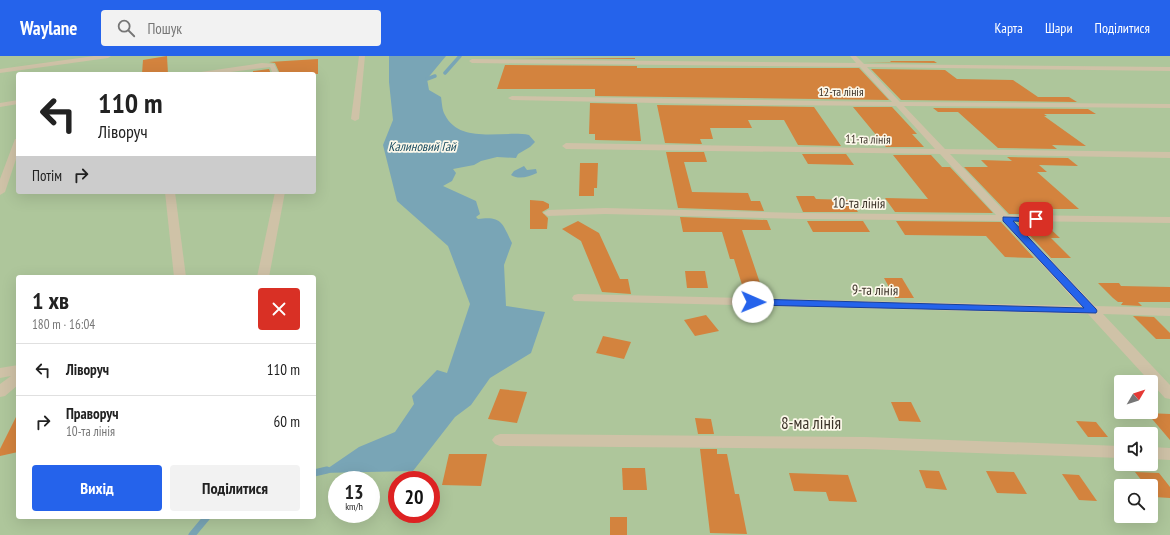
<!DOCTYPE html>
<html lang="uk">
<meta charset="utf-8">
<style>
:root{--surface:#fff;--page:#f2f2f2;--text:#222;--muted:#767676;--line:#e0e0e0;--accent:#2563eb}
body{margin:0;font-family:"PT Sans Narrow",sans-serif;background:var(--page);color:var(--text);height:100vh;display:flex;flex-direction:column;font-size:15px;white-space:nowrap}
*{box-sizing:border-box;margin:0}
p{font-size:13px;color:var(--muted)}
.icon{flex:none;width:22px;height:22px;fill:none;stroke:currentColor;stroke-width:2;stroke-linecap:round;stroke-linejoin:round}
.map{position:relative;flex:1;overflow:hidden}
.drawer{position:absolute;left:16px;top:219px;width:300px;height:244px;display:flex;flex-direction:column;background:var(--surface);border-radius:4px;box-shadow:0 4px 16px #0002}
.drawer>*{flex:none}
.guide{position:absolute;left:16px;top:16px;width:300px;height:122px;border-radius:4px;box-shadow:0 4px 16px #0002;background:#fff;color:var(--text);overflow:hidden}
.needle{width:26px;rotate:51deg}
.tools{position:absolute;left:1114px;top:319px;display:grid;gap:8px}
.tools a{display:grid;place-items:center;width:44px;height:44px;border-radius:4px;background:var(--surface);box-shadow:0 4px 16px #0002;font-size:20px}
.speed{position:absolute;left:328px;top:415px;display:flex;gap:8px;font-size:20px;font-weight:700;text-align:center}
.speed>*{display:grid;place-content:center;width:52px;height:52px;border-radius:50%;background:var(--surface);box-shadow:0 4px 16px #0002;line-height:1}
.speed small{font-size:10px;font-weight:400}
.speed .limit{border:6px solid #d22;background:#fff;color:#111}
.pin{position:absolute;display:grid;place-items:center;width:34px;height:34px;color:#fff;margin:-17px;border-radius:8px;box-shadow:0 2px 6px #0006}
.me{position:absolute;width:44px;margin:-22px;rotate:91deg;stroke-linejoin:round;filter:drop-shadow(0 0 3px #0008)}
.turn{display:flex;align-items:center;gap:14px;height:84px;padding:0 16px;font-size:18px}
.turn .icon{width:52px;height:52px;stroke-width:2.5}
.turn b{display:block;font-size:28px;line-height:34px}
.then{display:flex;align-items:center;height:38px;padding:0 16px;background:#0003;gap:8px;font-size:15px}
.round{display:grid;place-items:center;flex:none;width:42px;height:42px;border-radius:4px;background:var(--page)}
.headline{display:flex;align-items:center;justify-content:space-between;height:68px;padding:0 16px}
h1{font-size:24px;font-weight:700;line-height:30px}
.action{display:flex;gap:8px;margin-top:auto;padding:8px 16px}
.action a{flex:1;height:46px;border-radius:4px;background:var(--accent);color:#fff;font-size:16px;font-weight:700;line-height:46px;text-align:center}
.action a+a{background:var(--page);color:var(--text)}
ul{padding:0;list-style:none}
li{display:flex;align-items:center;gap:12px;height:52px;padding:0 16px;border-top:1px solid var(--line)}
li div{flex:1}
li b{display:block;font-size:15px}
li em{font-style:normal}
header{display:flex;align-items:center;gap:24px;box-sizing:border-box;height:56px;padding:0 20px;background:var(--accent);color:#fff}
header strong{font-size:19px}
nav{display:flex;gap:22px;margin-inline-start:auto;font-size:14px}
.search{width:280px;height:36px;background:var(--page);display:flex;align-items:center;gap:10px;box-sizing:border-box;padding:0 14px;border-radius:4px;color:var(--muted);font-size:15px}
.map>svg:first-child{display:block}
.green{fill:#aec69b;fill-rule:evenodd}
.water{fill:#79a5b6}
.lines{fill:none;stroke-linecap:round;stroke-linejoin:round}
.stream-far1{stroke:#79a5b6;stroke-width:3.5}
.stream{stroke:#79a5b6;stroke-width:7}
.building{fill:#d3833e}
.minor{fill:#cfc2a7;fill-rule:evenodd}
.route{fill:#2563eb;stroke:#184099}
.labels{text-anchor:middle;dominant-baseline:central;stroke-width:3.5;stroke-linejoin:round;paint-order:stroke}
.far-street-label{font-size:12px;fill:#3b3228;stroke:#fcf8ea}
.far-water-label{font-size:13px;font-style:italic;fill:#194c61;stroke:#fcf8ea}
.street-label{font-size:14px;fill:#3b3228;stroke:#fcf8ea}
.near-street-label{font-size:17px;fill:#3b3228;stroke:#fcf8ea}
</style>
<header>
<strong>Waylane</strong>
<div class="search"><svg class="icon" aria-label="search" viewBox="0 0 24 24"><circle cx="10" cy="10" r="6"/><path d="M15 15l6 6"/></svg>Пошук</div>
<nav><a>Карта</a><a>Шари</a><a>Поділитися</a></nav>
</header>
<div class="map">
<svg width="1170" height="479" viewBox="0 0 1170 479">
<rect width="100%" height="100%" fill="#f5efdd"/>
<!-- green -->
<path class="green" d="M0,0h1170v479h-1170zM18,18h296v118h-296zM18,221h296v240h-296zM1121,326h30v30h-30zM1121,378h30v30h-30zM337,424h34v34h-34zM397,424h34v34h-34zM1121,430h30v30h-30z"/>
<!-- water -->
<g class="water">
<path d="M389,0h57l-19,23 2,11 12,7c1,6 1,13 4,18 15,30 59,15 84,20l6,7 -5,5 -12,7 -2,4 -19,-1 -16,4 -7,4 -21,4 3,4 -4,8 -9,5 33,15 4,13 -4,3 2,2c24,-3 24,4 34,24l-8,22 2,41 39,6 -14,41 -41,25 -19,27 -16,12 -42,54 -92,2 38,-26 36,-15 19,-28 -2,-8 25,-26 10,3 23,-69 -22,-58 -51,-45 -14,-56 10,-25 -4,-38z"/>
<path d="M524,110l3,4 9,-1 1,4c-9,4 -18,7 -26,2l3,-4z"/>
</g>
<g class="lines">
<!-- stream-far1 -->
<g class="stream-far1">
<path d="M445,17l15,-17"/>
<path d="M427,23l8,-3"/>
</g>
<!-- stream -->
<g class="stream">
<path d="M314,417l13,-3"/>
<path d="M192,479l15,-18"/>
</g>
</g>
<!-- building -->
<g class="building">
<path d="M167,0l1,18h-26l1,-14z"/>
<path d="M507,2h128v1z"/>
<path d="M318,3v15h-38l-5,-11 -6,-1z"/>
<path d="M890,5h44l3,2 -73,-1h27z"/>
<path d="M505,9l132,1v2h222l30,32 -294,-4v-7h-98z"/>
<path d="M269,13l2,5h-18v-3z"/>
<path d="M871,13l74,1 12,9 56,1 25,17h31l8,5 -176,-2z"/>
<path d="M590,47l47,1 4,37 -46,-1v-6h-6z"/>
<path d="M657,49l157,2 27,39 -43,-1 -14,-25h-36l4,8h-42l3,11h-13l2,5 -37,-1z"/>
<path d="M853,51h39l25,27h-5l12,13h-38z"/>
<path d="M933,52l155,1 8,5h-52l3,2h-3l42,30 -34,-1 5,4 -59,-1 -40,-36h-20z"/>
<path d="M666,96h38l3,10h-23l8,30 56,1 3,8h9l4,10 -86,-3z"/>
<path d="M802,98h44l8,11 -46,-1z"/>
<path d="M893,99h38l11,12h8l43,46 -98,-1 -10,-14 43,1z"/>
<path d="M1007,101l61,1 10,8 -39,-1 8,7h-10l42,37h-37l3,2h-13l3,3h-26l-45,-47h24l-7,-7 31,1z"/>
<path d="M580,107h18l-1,25h-3v8h-15z"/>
<path d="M796,140h18l2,3 34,1 8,12h-55z"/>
<path d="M530,144l13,1 6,3v4l-7,4 6,6 -1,11h-17z"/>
<path d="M680,161l87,3 4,10h-29l20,59 -19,-1 -9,-29h-4l-8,-27h-39z"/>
<path d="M578,165l21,12 21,46h8l3,15 -29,-2 -21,-51 -19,-12z"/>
<path d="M807,165h56l7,11h-57z"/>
<path d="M896,165l105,1 33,36 -29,-1 -19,-21 -81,-1z"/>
<path d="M1018,167h26l16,15h-9l20,20h-20z"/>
<path d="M685,215h20l3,17h-21z"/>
<path d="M884,222h18l12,20h-19z"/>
<path d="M1098,227h21l2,3 49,1v15h-32l4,4 -21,-1 2,-3h-5l-5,-4z"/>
<path d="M706,259l13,16 -24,5 -11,-16z"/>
<path d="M1133,260l21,1 16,16v6h-14z"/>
<path d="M603,280l28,6 -7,17 -28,-6z"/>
<path d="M500,333l27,3 -10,31 -29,-4z"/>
<path d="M891,346h20l10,20 -22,-1z"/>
<path d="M18,357v39l-18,4v-7z"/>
<path d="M1147,357l23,1v26z"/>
<path d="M695,362l16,1 3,15h-16z"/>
<path d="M1076,365l20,1 12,15h-20z"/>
<path d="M700,393h17v5h10l8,40h4l8,40 -37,-1z"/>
<path d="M449,398h38l-6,32 -39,-1z"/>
<path d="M622,412h23l2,22h-24z"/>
<path d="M919,414l20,1 8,19 -21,-2z"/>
<path d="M986,415l28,1 13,22 -30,-1z"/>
<path d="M1135,416l24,1 11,14v11l-16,-1 -3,-4v-7h-5z"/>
<path d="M789,417l59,2 9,27 -28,-1 -3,-9 -32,-1z"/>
<path d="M1062,418l17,1 18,26 -18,-1z"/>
<rect x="610" y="461" width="17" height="18"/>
</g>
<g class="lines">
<!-- minor -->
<g class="minor">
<path d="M94,0h17l-3,2 -108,15v-4z"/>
<path d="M359,0h6l-6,63 -4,2 -4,-2z"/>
<path d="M850,0h6l8,8 306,3v4l-303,-4 33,35 270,2v4l-266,-2 41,43 225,3v6l-220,-4 58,61 162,2v6l-156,-2 81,85 75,2v8l-67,-2 67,71v14l-5,-1 -77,-84 -514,-13 -2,-3 2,-3 4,-1 502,12 -78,-85 -201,-2 -196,-5 -57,2 -5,-3 5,-3 57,-2 196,5 195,2 -56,-61 -374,-5 -4,-3 4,-3 369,6 -39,-43 -144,-1 -240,-5 -4,-2 4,-2 380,6 -32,-35 -388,-4 -3,-2 3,-2 384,4z"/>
<path d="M262,7l12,1 5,10h-6l-3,-7 -55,7h-17l3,-2z"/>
<path d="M18,44v4l-18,3v-4z"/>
<path d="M15,83h3v14l-13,39 -5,3v-16z"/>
<path d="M165,136h10l11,85h-12z"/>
<path d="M275,136h10l-16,85h-12z"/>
<path d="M18,309v20l-13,11 -5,1v-13l11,-8 -11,2v-10z"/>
<path d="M500,378l365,3 256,9v12l-256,-9 -365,-3 -5,-2 -3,-4 3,-4z"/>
<path d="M1151,391l19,1v12l-19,-1z"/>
</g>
</g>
<!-- route -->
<path class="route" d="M1003,161l36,1v3l-3,1 -23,-1 83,88 1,2 -1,2 -343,-8 -5,-3 5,-3 331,9 -81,-87z"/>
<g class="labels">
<!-- far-street labels -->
<g class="far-street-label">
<text x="841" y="35">12-та лінія</text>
<text transform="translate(868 83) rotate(1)">11-та лінія</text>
</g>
<!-- far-water labels -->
<g class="far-water-label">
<text x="422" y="90">Калиновий Гай</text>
</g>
<!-- street labels -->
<g class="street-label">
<text transform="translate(859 147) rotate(1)">10-та лінія</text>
<text transform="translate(875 234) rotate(1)">9-та лінія</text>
</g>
<!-- near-street labels -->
<g class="near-street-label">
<text x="811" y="367">8-ма лінія</text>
</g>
</g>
</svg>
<div class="tools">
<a><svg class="needle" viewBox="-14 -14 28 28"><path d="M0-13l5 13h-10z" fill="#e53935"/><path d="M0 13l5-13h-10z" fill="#767676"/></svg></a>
<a><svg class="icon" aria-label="sound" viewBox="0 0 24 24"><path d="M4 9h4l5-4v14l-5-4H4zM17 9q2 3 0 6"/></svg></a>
<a><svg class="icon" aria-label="search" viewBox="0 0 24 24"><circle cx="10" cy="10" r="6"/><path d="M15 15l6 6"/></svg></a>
</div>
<div class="speed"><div>13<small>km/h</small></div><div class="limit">20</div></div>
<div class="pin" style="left:1036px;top:163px;background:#d93025"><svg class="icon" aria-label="arrive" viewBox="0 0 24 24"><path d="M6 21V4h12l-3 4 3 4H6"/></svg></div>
<svg class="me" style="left:753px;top:246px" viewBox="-20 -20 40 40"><circle r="19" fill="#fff"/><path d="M0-13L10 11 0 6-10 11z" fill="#2563eb"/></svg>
<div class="guide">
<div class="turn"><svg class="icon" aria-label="left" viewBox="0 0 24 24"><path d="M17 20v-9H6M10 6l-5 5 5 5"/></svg><div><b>110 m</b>Ліворуч</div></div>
<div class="then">Потім<svg class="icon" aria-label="right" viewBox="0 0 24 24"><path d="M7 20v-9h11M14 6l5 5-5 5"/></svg></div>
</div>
<section class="drawer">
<div class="headline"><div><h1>1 хв</h1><p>180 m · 16:04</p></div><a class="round" style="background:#d93025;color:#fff"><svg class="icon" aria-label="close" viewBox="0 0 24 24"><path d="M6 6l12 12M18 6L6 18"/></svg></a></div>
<ul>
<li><svg class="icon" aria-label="left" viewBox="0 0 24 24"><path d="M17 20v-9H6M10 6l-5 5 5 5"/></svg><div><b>Ліворуч</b></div><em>110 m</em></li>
<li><svg class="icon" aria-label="right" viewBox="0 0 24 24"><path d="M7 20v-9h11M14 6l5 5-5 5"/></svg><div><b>Праворуч</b><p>10-та лінія</p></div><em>60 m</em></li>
</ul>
<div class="action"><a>Вихід</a><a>Поділитися</a></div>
</section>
</div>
